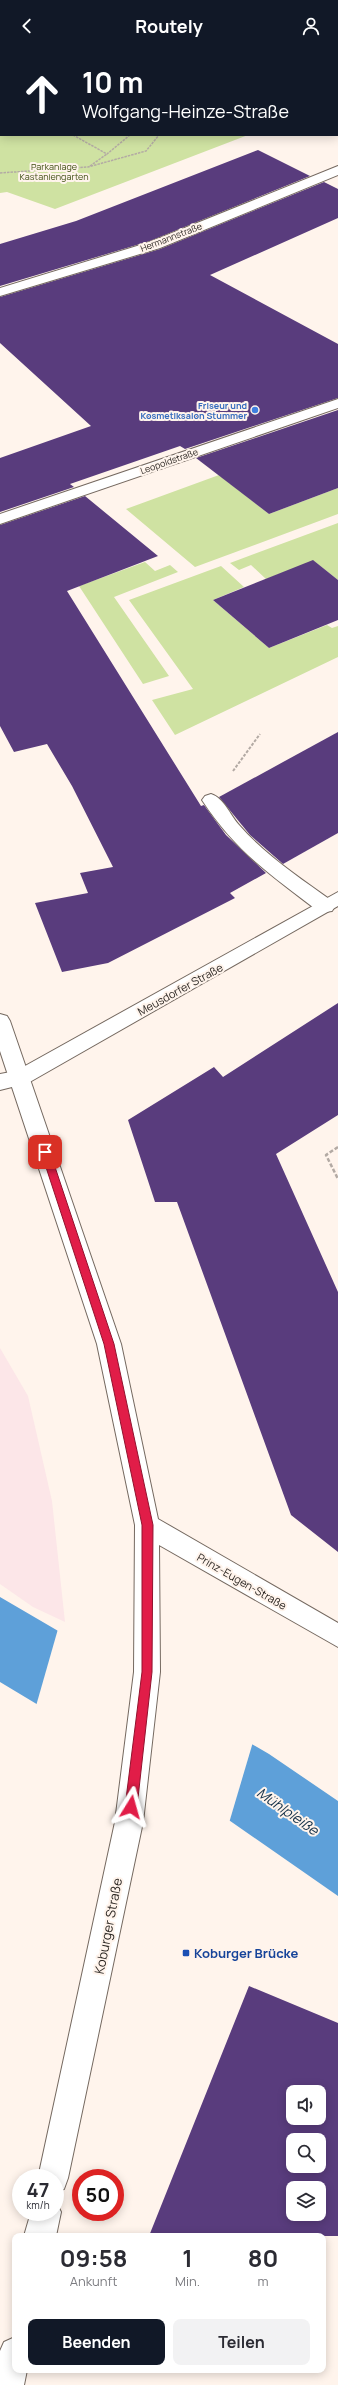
<!DOCTYPE html>
<html lang="de">
<meta charset="utf-8">
<style>
:root{--surface:#fff;--page:#f2f2f3;--text:#2b2b33;--muted:#7c7c81;--accent:#111827}
body{margin:0;font-family:Manrope,sans-serif;background:var(--page);color:var(--text);height:100vh;display:flex;flex-direction:column;font-size:15px;white-space:nowrap}
*{box-sizing:border-box;margin:0}
p{font-size:13px;color:var(--muted)}
.icon{flex:none;width:22px;height:22px;fill:none;stroke:currentColor;stroke-width:2;stroke-linecap:round;stroke-linejoin:round}
.map{position:relative;flex:1;overflow:hidden}
.drawer{position:absolute;left:12px;top:2181px;width:314px;height:140px;display:flex;flex-direction:column;background:var(--surface);border-radius:8px;box-shadow:0 2px 10px #0003}
.drawer>*{flex:none}
.hud{position:absolute;left:0px;top:0px;width:338px;height:84px;box-shadow:0 2px 10px #0003;background:#111827;color:#fff;overflow:hidden}
.tools{position:absolute;left:286px;top:2033px;display:grid;gap:8px}
.tools a{display:grid;place-items:center;width:40px;height:40px;border-radius:8px;background:var(--surface);box-shadow:0 2px 10px #0003;font-size:20px}
.speed{position:absolute;left:12px;top:2117px;display:flex;gap:8px;font-size:20px;font-weight:700;text-align:center}
.speed>*{display:grid;place-content:center;width:52px;height:52px;border-radius:50%;background:var(--surface);box-shadow:0 2px 10px #0003;line-height:1}
.speed small{font-size:10px;font-weight:400}
.speed .limit{border:6px solid #d22;background:#fff;color:#111}
.pin{position:absolute;display:grid;place-items:center;width:34px;height:34px;color:#fff;margin:-17px;border-radius:8px;box-shadow:0 2px 6px #0006}
.me{position:absolute;width:44px;margin:-22px;rotate:8deg;stroke-linejoin:round;filter:drop-shadow(0 0 3px #0008)}
.turn{display:flex;align-items:center;gap:14px;height:84px;padding:0 16px;font-size:18px}
.turn .icon{width:52px;height:52px;stroke-width:2.5}
.turn b{display:block;font-size:28px;line-height:34px}
.eta{display:flex;justify-content:space-evenly;align-items:center;height:68px;text-align:center}
.eta b{font-size:24px;font-weight:700;line-height:28px}
.button{display:flex;gap:8px;margin-top:auto;padding:8px 16px}
.button a{flex:1;height:46px;border-radius:8px;background:var(--accent);color:#fff;font-size:16px;font-weight:700;line-height:46px;text-align:center}
.button a+a{background:var(--page);color:var(--text)}
header{display:flex;justify-content:space-between;align-items:center;height:52px;padding:0 16px;background:var(--accent);color:#fff;font-size:18px;font-weight:700}
.map>svg:first-child{display:block}
.commercial{fill:#fce6e8}
.green{fill:#cfe2a2}
.water{fill:#5ea0d9}
.pier{fill:#fff4ec}
.building{fill:#593c7d;fill-rule:evenodd}
.lines{fill:none;stroke-linecap:round;stroke-linejoin:round}
.service-casing{stroke:#756960;stroke-width:2}
.minor-casing{stroke:#756960;stroke-width:2}
.secondary-casing{stroke:#756960;stroke-width:2}
.path-far2{stroke:#b3aaa4;stroke-width:1.5;stroke-dasharray:2.5 1;stroke-linecap:butt}
.path-far1{stroke:#b3aaa4;stroke-width:2;stroke-dasharray:3 1.5;stroke-linecap:butt}
.path{stroke:#b3aaa4;stroke-width:2.5;stroke-dasharray:4 2;stroke-linecap:butt}
.service{fill:#fff;fill-rule:evenodd}
.minor{fill:#fff;fill-rule:evenodd}
.secondary{fill:#fff;fill-rule:evenodd}
.route{fill:#e11d48;stroke:#92132f}
.shop-dot{fill:#3f7fe0;stroke:#fff4ec;stroke-width:1.5}
.transit-dot{fill:#1a4fb4;stroke:#fff4ec;stroke-width:1.5}
.labels{text-anchor:middle;dominant-baseline:central;stroke-width:4;stroke-linejoin:round;paint-order:stroke}
.far-park-label{font-size:9px;fill:#414f15;stroke:#fff4ec}
.far-street-label{font-size:9px;fill:#2d2824;stroke:#fff4ec}
.far-shop-label{font-size:9px;font-weight:bold;fill:#366cbe;stroke:#fff4ec;text-anchor:end}
.street-label{font-size:11px;fill:#2d2824;stroke:#fff4ec}
.near-street-label{font-size:13px;fill:#2d2824;stroke:#fff4ec}
.near-transit-label{font-size:13px;font-weight:bold;fill:#164399;stroke:#fff4ec;text-anchor:start}
.near-water-label{font-size:14px;font-style:italic;fill:#16324a;stroke:#fff4ec}
</style>
<header><svg class="icon" aria-label="back" viewBox="0 0 24 24"><path d="M15 5l-7 7 7 7"/></svg>Routely<svg class="icon" aria-label="person" viewBox="0 0 24 24"><circle cx="12" cy="8" r="4"/><path d="M4 21q1-7 8-7t8 7"/></svg></header>
<div class="map">
<svg width="338" height="2333" viewBox="0 0 338 2333">
<rect width="100%" height="100%" fill="#fff4ec"/>
<!-- commercial -->
<path class="commercial" d="M0,1296l28,48 24,105 13,121 -32,-15 -33,-23z"/>
<!-- green -->
<g class="green">
<path d="M7,0h239l3,1h-240z"/>
<path d="M0,35l1,48h247l-193,74 -48,-17 -7,1z"/>
<path d="M219,423l50,39 69,-26v26l-143,53 -69,-58z"/>
<path d="M338,471v57l-24,-19 -48,18 -15,-14 -12,5 -9,-7z"/>
<path d="M145,510l10,9 15,-6 8,7 -64,25 55,79 -26,8 -64,-98z"/>
<path d="M221,514l23,21 -31,13 56,48 58,-23 5,3 6,-2v31l-163,78 -23,-35 41,-11 -64,-89z"/>
</g>
<!-- water -->
<path class="water" d="M0,1545l269,157 69,47v95l-115,-80 -223,-134z"/>
<!-- pier -->
<path class="pier" d="M58,1577l195,113 -24,81 -193,-117z"/>
<!-- building -->
<g class="building">
<path d="M258,98l52,26 -160,65 -150,45v-42l76,-23z"/>
<path d="M324,130l14,7v29l-128,57 128,69v54l-153,51 -5,-3 -110,38 4,3 -74,25v-54l91,-32 -91,-83v-46l160,-48z"/>
<path d="M338,358v78l-69,26 -73,-56z"/>
<path d="M85,444l73,60 -91,35 134,215 3,-1 22,30 40,38 -36,20 5,5 -127,65 -46,9 -27,-69 53,-10 -8,-20 33,-6 -41,-81 -25,-42 -33,8 -14,-26v-201z"/>
<path d="M313,508l25,20v40l-69,28 -56,-48z"/>
<path d="M338,680v101l-55,31 -33,-29 -31,-38z"/>
<path d="M338,951v112l-62,39 62,138v260l-47,-37 -114,-313h-22l-27,-82 86,-53 9,10z"/>
<path d="M249,1934l89,37v213h-189zM293,2040h26v26h-26zM293,2088h26v26h-26zM293,2136h26v26h-26z"/>
</g>
<g class="lines">
<defs>
<path id="service" d="M211,742c13,4 19,21 28,31 26,30 61,53 93,76l3,5 -3,5 -7,1 -7,-1c-47,-36 -83,-60 -116,-111l3,-4z"/>
<g id="minor">
<path d="M338,114v9l-178,73 -160,48v-8l150,-46z"/>
<path d="M338,347v9l-338,116v-10z"/>
<path d="M338,840v14l-310,177 -28,7v-16l16,-3z"/>
</g>
<g id="secondary">
<path d="M0,962l7,2 3,5 111,323 37,175 180,104v24l-179,-102 1,127 -17,150 -75,356 -4,11 -9,3v-14h-17l77,-356 19,-150 1,-147 -38,-181 -97,-293z"/>
<path d="M55,2148l6,12 -5,24h-32l7,-24h24z"/>
<path d="M15,2285v33h12l-3,15h-24v-34l4,-9z"/>
</g>
</defs>
<!-- service casing -->
<use href="#service" class="service-casing"/>
<!-- minor casing -->
<use href="#minor" class="minor-casing"/>
<!-- secondary casing -->
<use href="#secondary" class="secondary-casing"/>
<!-- path-far2 -->
<g class="path-far2">
<path d="M126,0l2,1"/>
<path d="M234,0l4,1"/>
<path d="M145,1l5,-1"/>
<path d="M73,83l34,19 23,-19"/>
<path d="M90,114l17,-12"/>
<path d="M0,121l88,-6 58,-16 13,-16"/>
</g>
<!-- path-far1 -->
<path class="path-far1" d="M233,719l27,-37"/>
<!-- path -->
<path class="path" d="M338,1095l-12,8 12,24"/>
<!-- service -->
<use href="#service" class="service"/>
<!-- minor -->
<use href="#minor" class="minor"/>
<!-- secondary -->
<use href="#secondary" class="secondary"/>
</g>
<!-- route -->
<path class="route" d="M45,1097l5,3 64,192 39,181 -1,147 -15,135 -6,6 -6,-6 17,-135v-147l-38,-181 -63,-192z"/>
<!-- markers -->
<circle class="shop-dot" cx="255" cy="358" r="4"/>
<rect class="transit-dot" x="182" y="1897" width="8" height="8" rx="2"/>
<g class="labels">
<!-- far-park labels -->
<g class="far-park-label">
<text x="54" y="114">Parkanlage<tspan x="54" dy="10">Kastaniengarten</tspan></text>
</g>
<!-- far-street labels -->
<g class="far-street-label">
<text transform="translate(171 185) rotate(-21)">Hermannstraße</text>
<text transform="translate(169 409) rotate(-19)">Leopoldstraße</text>
</g>
<!-- far-shop labels -->
<g class="far-shop-label">
<text x="247" y="353">Friseur und<tspan x="247" dy="10">Kosmetiksalon Stummer</tspan></text>
</g>
<!-- street labels -->
<g class="street-label">
<text transform="translate(180 937) rotate(-29)">Meusdorfer Straße</text>
<text transform="translate(242 1529) rotate(30)">Prinz-Eugen-Straße</text>
</g>
<!-- near-street labels -->
<g class="near-street-label">
<text transform="translate(108 1874) rotate(-79)">Koburger Straße</text>
</g>
<!-- near-transit labels -->
<g class="near-transit-label">
<text x="194" y="1901">Koburger Brücke</text>
</g>
<!-- near-water labels -->
<g class="near-water-label">
<text transform="translate(288 1759) rotate(35)">Mühlpleiße</text>
</g>
</g>
</svg>
<div class="tools">
<a><svg class="icon" aria-label="sound" viewBox="0 0 24 24"><path d="M4 9h4l5-4v14l-5-4H4zM17 9q2 3 0 6"/></svg></a>
<a><svg class="icon" aria-label="search" viewBox="0 0 24 24"><circle cx="10" cy="10" r="6"/><path d="M15 15l6 6"/></svg></a>
<a><svg class="icon" aria-label="layers" viewBox="0 0 24 24"><path d="M12 4l9 5-9 5-9-5zM3 14l9 5 9-5"/></svg></a>
</div>
<div class="speed"><div>47<small>km/h</small></div><div class="limit">50</div></div>
<div class="pin" style="left:45px;top:1100px;background:#d93025"><svg class="icon" aria-label="arrive" viewBox="0 0 24 24"><path d="M6 21V4h12l-3 4 3 4H6"/></svg></div>
<svg class="me" style="left:131px;top:1755px" viewBox="-20 -20 40 40"><path d="M0-17L14 15 0 8-14 15z" fill="#e11d48" stroke="#fff" stroke-width="4"/></svg>
<div class="hud">
<div class="turn"><svg class="icon" aria-label="ahead" viewBox="0 0 24 24"><path d="M12 20V5M6 11l6-6 6 6"/></svg><div><b>10 m</b>Wolfgang-Heinze-Straße</div></div>
</div>
<section class="drawer">
<div class="eta">
<div><b>09:58</b><p>Ankunft</p></div>
<div><b>1</b><p>Min.</p></div>
<div><b>80</b><p>m</p></div>
</div>
<div class="button"><a>Beenden</a><a>Teilen</a></div>
</section>
</div>
